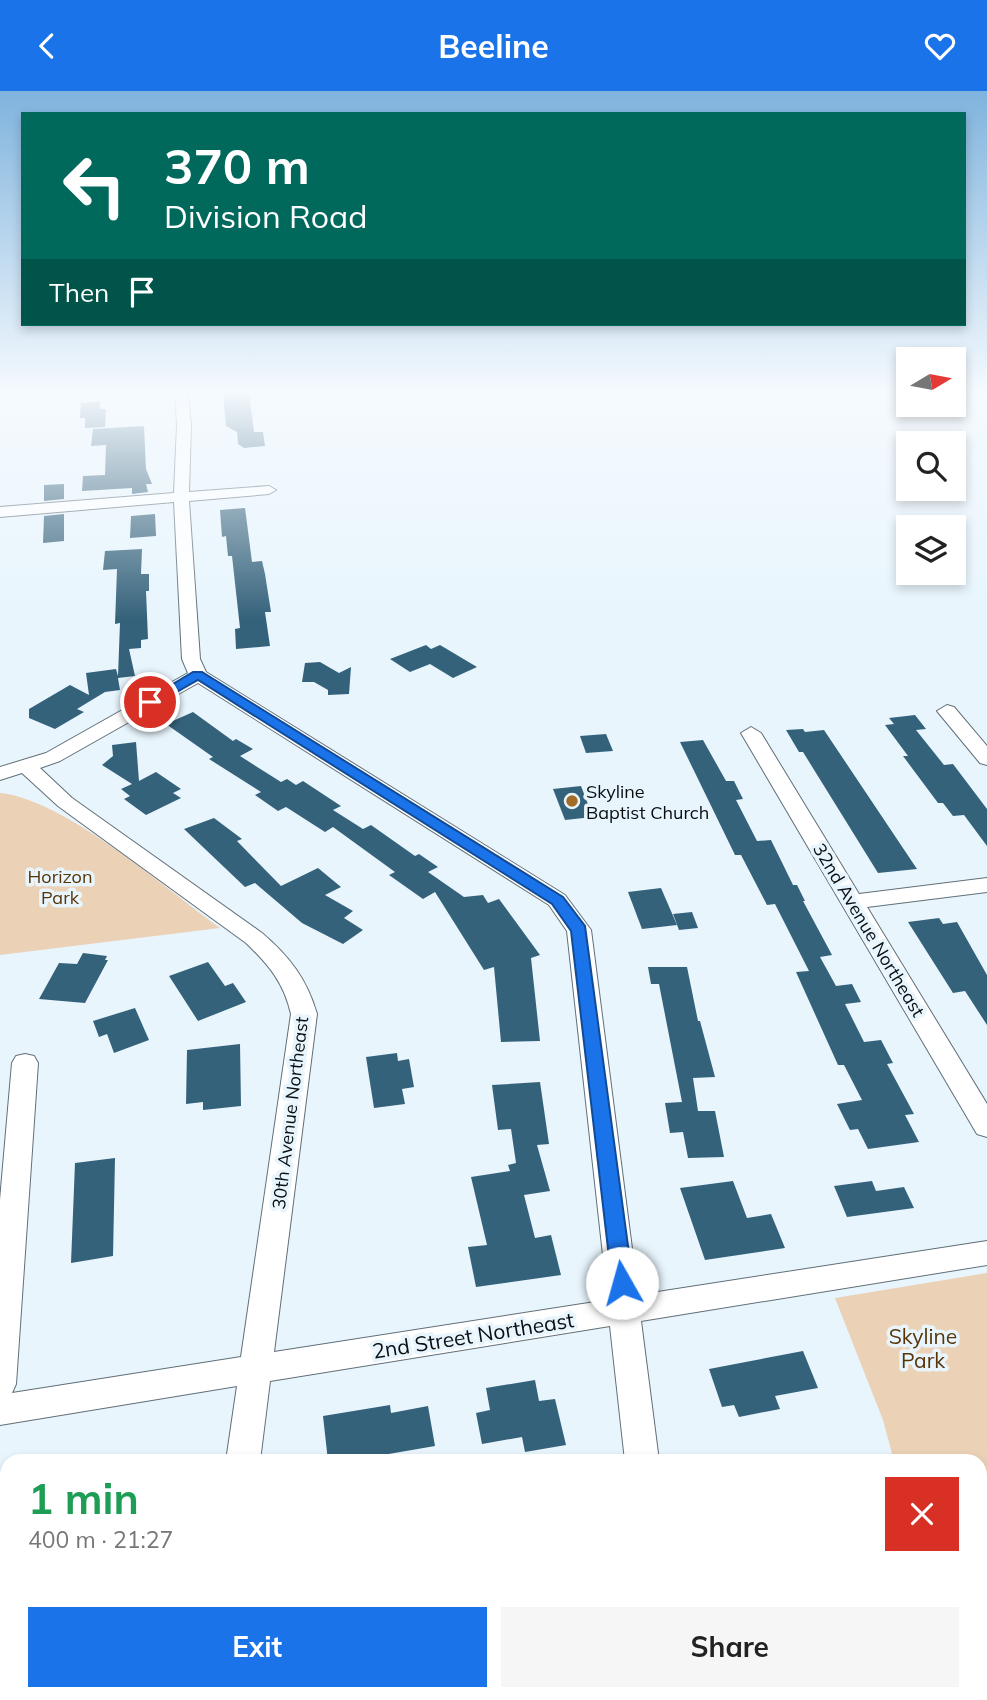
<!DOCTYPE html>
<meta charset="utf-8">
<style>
:root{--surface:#fff;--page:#f6f6f6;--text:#222;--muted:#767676;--accent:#1a73e8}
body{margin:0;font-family:Mulish,sans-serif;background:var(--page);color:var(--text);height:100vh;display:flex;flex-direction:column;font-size:26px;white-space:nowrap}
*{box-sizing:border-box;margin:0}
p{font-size:23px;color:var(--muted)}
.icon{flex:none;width:38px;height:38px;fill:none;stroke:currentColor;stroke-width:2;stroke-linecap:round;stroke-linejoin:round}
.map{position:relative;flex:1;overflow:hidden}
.sheet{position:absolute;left:0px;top:1363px;width:987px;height:247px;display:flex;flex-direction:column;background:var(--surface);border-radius:21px 21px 0 0;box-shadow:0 4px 10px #0003}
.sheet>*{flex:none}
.hud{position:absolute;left:21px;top:21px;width:945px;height:214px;border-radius:0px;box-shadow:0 4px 10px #0003;background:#00695c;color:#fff;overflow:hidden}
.needle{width:46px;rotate:80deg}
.fabs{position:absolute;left:896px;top:256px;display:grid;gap:14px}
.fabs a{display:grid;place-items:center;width:70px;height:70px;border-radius:0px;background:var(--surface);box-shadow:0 4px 10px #0003;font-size:35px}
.pin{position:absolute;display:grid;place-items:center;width:60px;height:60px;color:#fff;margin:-30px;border:4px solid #fff;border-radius:50%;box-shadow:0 2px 7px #0007}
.me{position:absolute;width:77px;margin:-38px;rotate:353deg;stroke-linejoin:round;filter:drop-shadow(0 0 5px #0008)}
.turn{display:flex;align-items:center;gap:24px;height:147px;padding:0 28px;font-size:32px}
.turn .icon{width:91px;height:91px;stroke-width:2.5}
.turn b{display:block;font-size:49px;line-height:60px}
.then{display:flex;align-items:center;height:66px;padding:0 28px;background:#0003;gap:14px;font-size:26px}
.round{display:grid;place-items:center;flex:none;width:74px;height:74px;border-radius:0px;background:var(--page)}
.overview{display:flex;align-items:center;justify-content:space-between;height:119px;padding:0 28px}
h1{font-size:42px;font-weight:700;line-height:52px;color:#1e9e55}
.button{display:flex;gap:14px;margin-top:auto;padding:14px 28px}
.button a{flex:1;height:80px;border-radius:0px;background:var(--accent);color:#fff;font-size:28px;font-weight:700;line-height:80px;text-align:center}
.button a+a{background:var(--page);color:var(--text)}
header{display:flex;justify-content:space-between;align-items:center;height:91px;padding:0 28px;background:var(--accent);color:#fff;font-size:32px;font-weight:700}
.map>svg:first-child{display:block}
.green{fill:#ebd1b6}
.building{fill:#35627b}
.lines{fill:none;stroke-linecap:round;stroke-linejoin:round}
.minor-casing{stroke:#616f78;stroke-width:2}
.minor{fill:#fff;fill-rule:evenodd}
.route{fill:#1a73e8;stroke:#114b97;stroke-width:2}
.poi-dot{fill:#a26b27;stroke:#e8f5fd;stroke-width:2.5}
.labels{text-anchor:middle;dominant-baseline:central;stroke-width:7;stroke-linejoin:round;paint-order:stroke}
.poi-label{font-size:18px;fill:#090e11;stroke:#e8f5fd;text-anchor:start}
.park-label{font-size:18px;fill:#583507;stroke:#e8f5fd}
.street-label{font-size:18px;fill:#090e11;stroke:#e8f5fd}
.near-street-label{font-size:21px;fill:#090e11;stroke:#e8f5fd}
.near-park-label{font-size:21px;fill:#583507;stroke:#e8f5fd}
</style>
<header><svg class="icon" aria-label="back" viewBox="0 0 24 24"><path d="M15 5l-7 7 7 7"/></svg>Beeline<svg class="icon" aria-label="heart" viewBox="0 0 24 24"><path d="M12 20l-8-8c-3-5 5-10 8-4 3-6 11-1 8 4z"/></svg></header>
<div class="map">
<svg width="987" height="1609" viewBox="0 0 987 1609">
<rect width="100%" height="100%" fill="#e8f5fd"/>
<!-- green -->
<g class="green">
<path d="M0,702c64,6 165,95 220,135l-220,27z"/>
<path d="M987,1182v427h-26l-1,-6h20v-233h-86l-11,-41 -48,-122z"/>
</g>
<!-- building -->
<g class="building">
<path d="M223,302h26l5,39h9l2,14 -21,2 -6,-4 -1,-12 -11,-6z"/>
<path d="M100,310v8h6l-1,18 -20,1v-10h-5l1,-15z"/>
<path d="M144,335l2,43 6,15h-6l2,8 -16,2v-6l-50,3 1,-15 22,-1 1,-30 -15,1 2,-17z"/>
<path d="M64,393v15l-20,2v-16z"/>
<path d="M245,417l7,54 10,-1 3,13 6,38h-6l5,34 -34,3 -1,-20 5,-1 -8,-72h-4l-2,-20 -4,1 -2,-27z"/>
<path d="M64,423v27l-21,2 1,-27z"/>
<path d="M155,423l1,22 -26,2 1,-22z"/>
<path d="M142,458l-1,25h8v17h-3l2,48 -7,1v8l-12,1 6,27 -17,2 2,12 -15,2 -28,17 7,3 -29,17 -26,-11v-9l41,-24 19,10 -3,-22 30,-4 2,7 2,-53 -5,1 2,-55 -14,1 2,-19z"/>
<path d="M426,554l5,4 9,-4 37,22 -24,11 -23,-14 -20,8 -20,-13z"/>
<path d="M320,571l19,11 12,-6 -2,27 -21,1v-5l-14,-8h-12l3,-19z"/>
<path d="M193,621l40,29 3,-2 17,10 -13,7 41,26 6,-3 9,6 7,-4 38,25 -8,4 30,19 8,-4 44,31 4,-2 19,13 -10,5 36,25 19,-2 5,8 11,-4 41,56 -9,3 9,83 -39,1 -7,-75 -10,3 -49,-78 -12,7 -34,-24 6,-3 -62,-45 -8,5 -39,-25 -8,4 -23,-16 6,-3 -52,-33 4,-2 -47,-33z"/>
<path d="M915,624l11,14 -10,1 28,35 9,-1 34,45v37l-23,-31 -11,1 -10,-13h-5l-35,-47h5l-23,-31 9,-1 -5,-6z"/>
<path d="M803,638l2,3 19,-2 93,139 -39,4 -75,-121h-4l-13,-22z"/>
<path d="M606,643l7,17 -27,2 -6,-17z"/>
<path d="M703,649l23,41h8l9,18 -7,1 21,41 14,-1 22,45h4l8,16h-2l29,54 -12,2 16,29 16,-2 9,18 -16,2 19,38 17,-2 12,23 -6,1 27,50 -9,1 14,27 -51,7 -10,-20 -8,1 -13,-26 25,-4 -18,-35h-6l-42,-93 13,-1 -34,-67 -8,1 -26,-50h-6l-55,-113z"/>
<path d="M136,651l3,39 17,-9 25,17 -8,4 8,5 -35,17 -22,-16 6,-3 -9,-7 11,-5 -30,-19 11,-9 -1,-11z"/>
<path d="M581,695l12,31 -28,3 -12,-31z"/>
<path d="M214,727l28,21 -5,2 44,45 37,-18 23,19 -16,8 28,16 -9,7 19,12 -20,14 -41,-21 -47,-40 -10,4 -61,-58z"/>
<path d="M661,797l16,37 -35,4 -14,-37z"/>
<path d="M692,821l6,16 -19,2 -6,-16z"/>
<path d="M939,827l4,6 14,-2 30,53v50l-22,-34 -12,2 -45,-71z"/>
<path d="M83,862l24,3 -2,4h3l-23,43 -46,-4 20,-36 18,1z"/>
<path d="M208,871l17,24 8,-3 13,19 -48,19 -29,-45z"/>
<path d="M648,876h39l11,54h2l15,56 -22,1 5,33h17l9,46 -36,1 -5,-26 -13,1 -5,-30 17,-1 -23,-118h-8z"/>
<path d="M135,917l14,32 -35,13 -7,-19 -8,3 -6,-16z"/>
<path d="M240,953l1,62 -38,4v-8l-17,2 1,-54z"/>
<path d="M397,962l1,8 11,-2 5,28 -12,2 3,15 -31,4 -8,-51z"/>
<path d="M540,991l9,62 -12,1 13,46 -26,4 11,43 16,-3 10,40 -85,12 -8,-40 19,-2 -16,-68 39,-6 -2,-6 8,-2 -5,-34 -13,1 -6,-45z"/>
<path d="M115,1067l-2,98 -42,7 4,-100z"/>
<path d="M733,1090l14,37 24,-4 14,34 -80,12 -25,-72z"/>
<path d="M872,1090l4,10 28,-4 10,21 -67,9 -13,-31z"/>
<path d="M803,1260l15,37 -43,8 5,13 -41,8 -5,-12 -12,2 -13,-38z"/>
<path d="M535,1289l4,21 16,-2 11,46 -41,7 -3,-15 -40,7 -6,-31 14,-3 -4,-22z"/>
<path d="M390,1314l1,8 37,-7 7,40 -87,15h-20l-5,-45z"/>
</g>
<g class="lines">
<defs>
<g id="minor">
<path d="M175,302h13l3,32 -2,67 80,-6 7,4 -7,4 -80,7 11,158 6,13 359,223 26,35 47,365 349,-54v24l-346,56 18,140h-34l-15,-135 -340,55 -10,80h-34l11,-75 -237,39v-225l12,-137 4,-7 9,-2 9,2 4,7 -22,321 -4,9 229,-36 50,-343c-7,-31 -22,-49 -45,-71l-188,-137 -36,-33 -22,7v-13l46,-14 142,-80 -6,-14 -8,-157 -174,15v-10l174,-14 3,-68zM198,592l351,222 18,26 41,369 -334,52 43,-338c-10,-35 -28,-58 -55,-81l-190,-135 -32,-30 20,-7z"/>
<path d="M947,614l7,2 33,39v19l-7,-2 -43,-52z"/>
<path d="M751,636l10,6 98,161 128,-16v14l-120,15 120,197v33l-10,-3 -236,-401z"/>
<rect x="189" y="1603" width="38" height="6"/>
<rect x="648" y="1603" width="38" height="6"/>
</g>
</defs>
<!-- minor casing -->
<use href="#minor" class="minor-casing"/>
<!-- minor -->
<use href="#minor" class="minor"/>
</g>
<!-- sky -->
<linearGradient id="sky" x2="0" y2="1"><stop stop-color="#7fb3dd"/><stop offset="0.57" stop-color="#f5fafe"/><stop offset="1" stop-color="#f5fafe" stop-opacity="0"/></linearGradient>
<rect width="987" height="528" fill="url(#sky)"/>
<!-- route -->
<path class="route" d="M193,581h9l361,225 22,29 48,357 -3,6 -8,3 -7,-3 -3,-6 -41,-352 -19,-27 -354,-224 -44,25 -11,-3z"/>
<!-- markers -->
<circle class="poi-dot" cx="572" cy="710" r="7"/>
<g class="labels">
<!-- poi labels -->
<g class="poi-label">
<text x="586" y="700">Skyline<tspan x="586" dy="21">Baptist Church</tspan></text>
</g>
<!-- park labels -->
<g class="park-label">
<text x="60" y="785">Horizon<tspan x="60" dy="21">Park</tspan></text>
</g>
<!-- street labels -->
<g class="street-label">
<text transform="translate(869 839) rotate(59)">32nd Avenue Northeast</text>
<text transform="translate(290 1022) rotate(-83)">30th Avenue Northeast</text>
</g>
<!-- near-street labels -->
<g class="near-street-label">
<text transform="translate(473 1244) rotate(-9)">2nd Street Northeast</text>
</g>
<!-- near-park labels -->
<g class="near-park-label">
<text x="923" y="1245">Skyline<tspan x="923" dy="24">Park</tspan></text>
</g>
</g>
</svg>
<div class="fabs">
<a><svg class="needle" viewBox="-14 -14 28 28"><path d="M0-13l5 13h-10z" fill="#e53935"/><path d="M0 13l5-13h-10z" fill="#767676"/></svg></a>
<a><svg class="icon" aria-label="search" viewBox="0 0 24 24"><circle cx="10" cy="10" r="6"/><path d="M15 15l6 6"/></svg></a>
<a><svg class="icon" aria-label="layers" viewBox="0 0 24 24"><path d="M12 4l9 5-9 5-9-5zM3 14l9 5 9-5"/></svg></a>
</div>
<div class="pin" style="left:150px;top:611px;background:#d93025"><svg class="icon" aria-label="arrive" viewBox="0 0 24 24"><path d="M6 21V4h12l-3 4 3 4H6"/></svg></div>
<svg class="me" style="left:622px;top:1192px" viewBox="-20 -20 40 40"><circle r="19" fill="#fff"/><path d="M0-13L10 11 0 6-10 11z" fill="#1a73e8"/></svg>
<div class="hud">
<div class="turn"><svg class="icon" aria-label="left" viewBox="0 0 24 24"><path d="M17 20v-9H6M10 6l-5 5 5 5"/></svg><div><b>370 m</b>Division Road</div></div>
<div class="then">Then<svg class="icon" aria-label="arrive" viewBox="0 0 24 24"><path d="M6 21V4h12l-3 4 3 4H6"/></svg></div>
</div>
<section class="sheet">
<div class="overview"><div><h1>1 min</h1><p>400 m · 21:27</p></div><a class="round" style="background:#d93025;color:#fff"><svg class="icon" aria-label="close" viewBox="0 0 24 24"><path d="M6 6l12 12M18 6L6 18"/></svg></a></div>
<div class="button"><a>Exit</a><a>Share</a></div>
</section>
</div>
